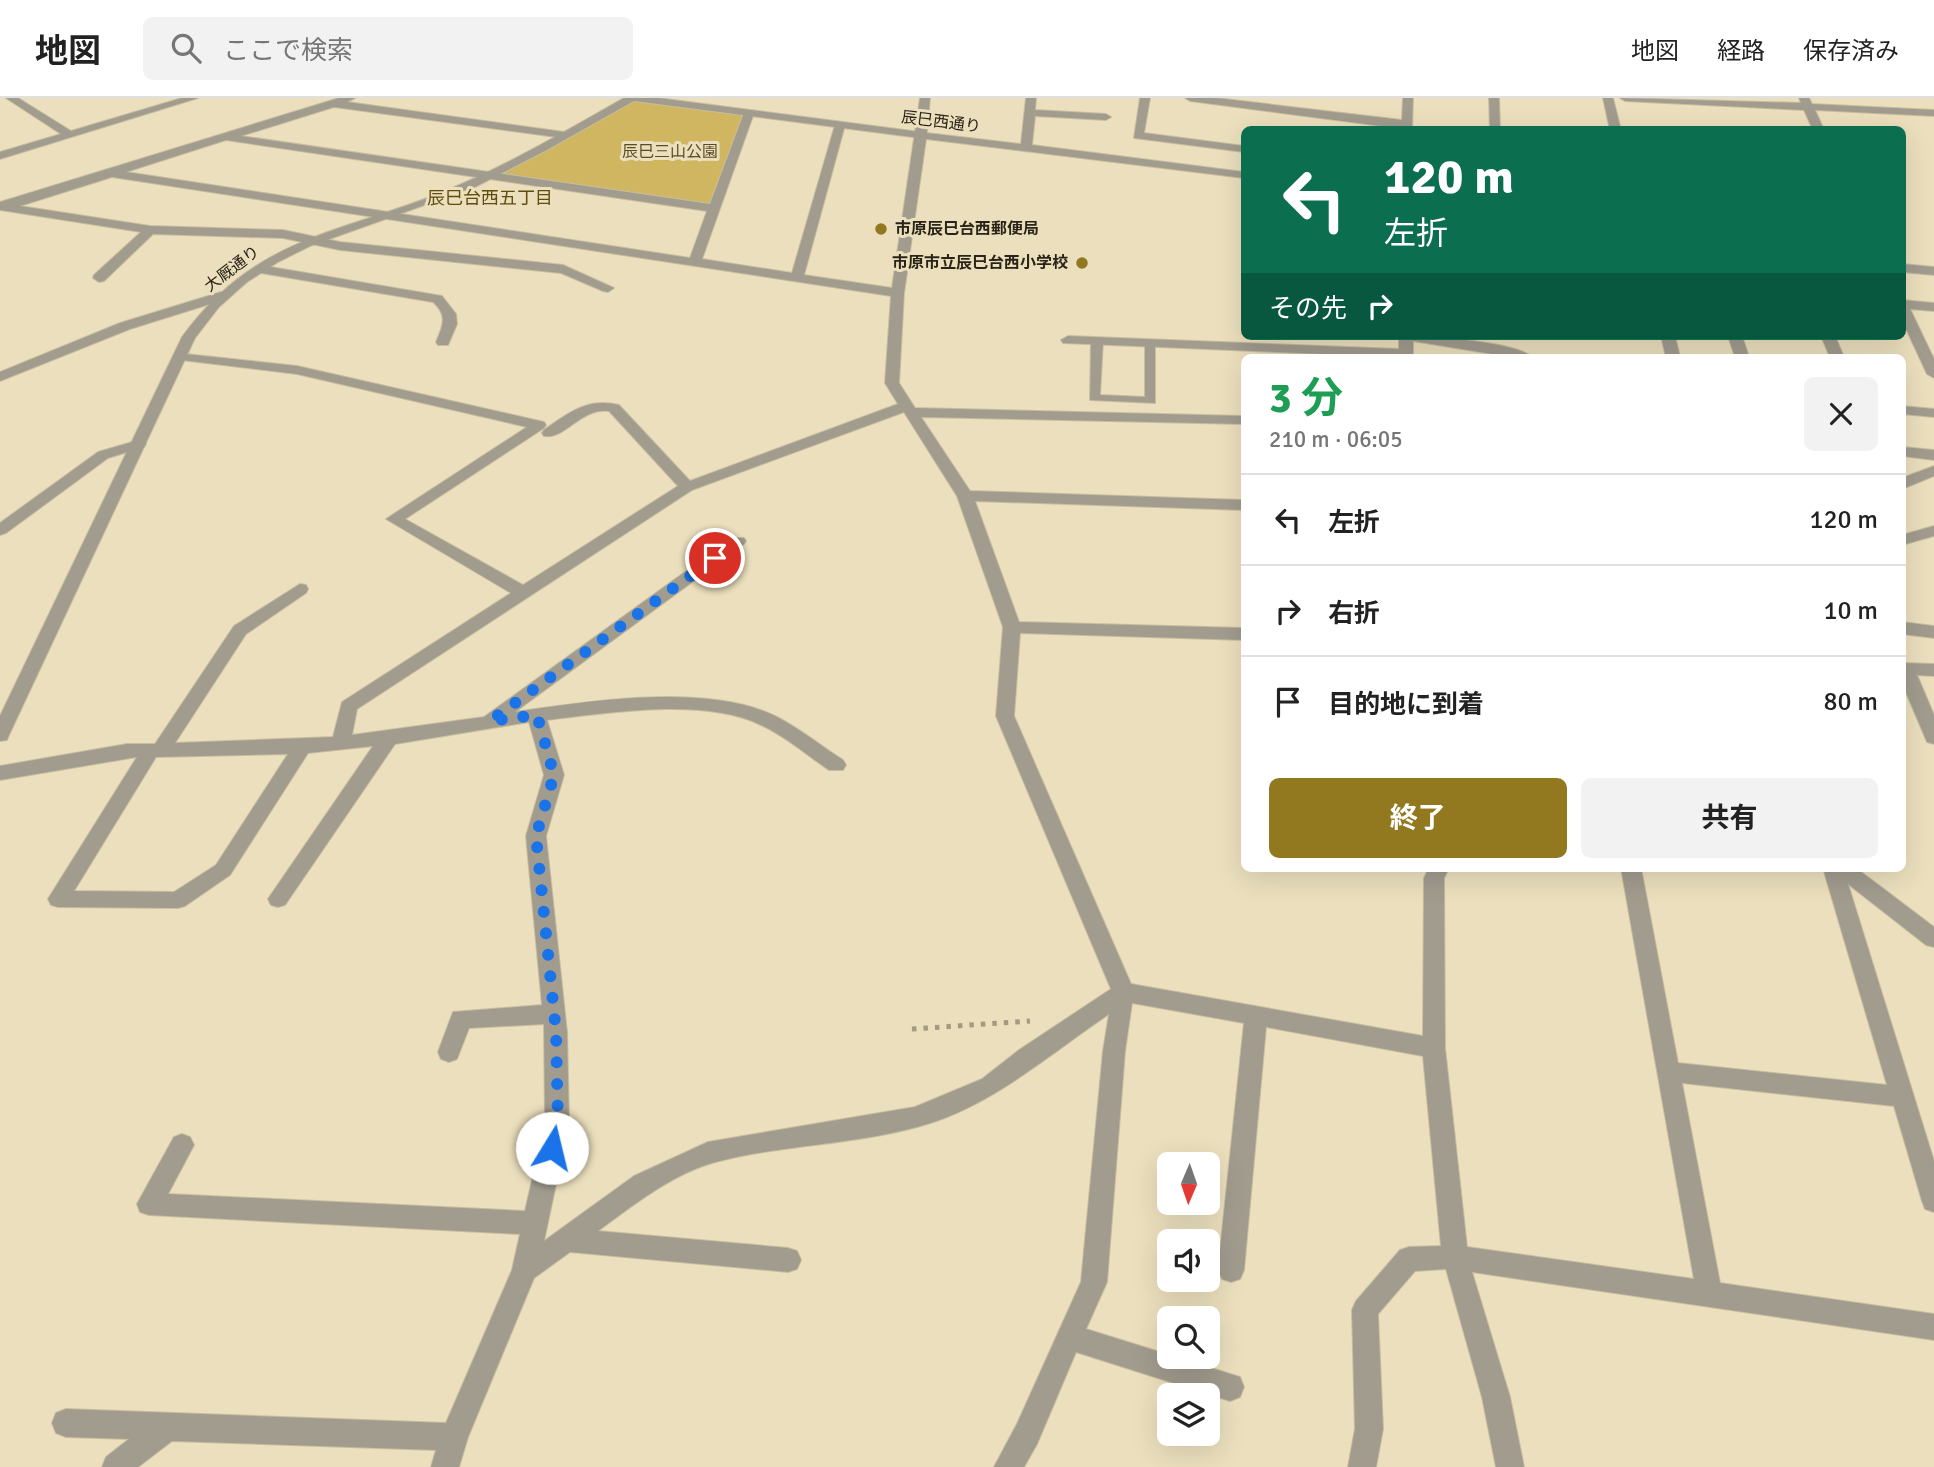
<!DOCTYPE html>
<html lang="ja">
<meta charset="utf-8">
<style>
:root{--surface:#fff;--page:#f2f2f2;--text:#222;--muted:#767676;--line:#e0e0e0;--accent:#92781f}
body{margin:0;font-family:Signika,"Noto Sans JP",sans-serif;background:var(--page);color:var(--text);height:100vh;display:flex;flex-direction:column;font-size:26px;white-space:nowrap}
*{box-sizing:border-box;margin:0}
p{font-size:23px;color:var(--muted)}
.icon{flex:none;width:38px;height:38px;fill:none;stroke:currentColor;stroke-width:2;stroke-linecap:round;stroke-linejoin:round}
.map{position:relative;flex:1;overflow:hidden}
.panel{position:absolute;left:1241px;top:256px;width:665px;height:518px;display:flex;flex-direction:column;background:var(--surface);border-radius:10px;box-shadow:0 7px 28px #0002}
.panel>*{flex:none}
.hud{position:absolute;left:1241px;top:28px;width:665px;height:214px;border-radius:10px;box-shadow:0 7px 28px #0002;background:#0b6e4f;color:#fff;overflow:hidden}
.needle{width:46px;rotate:182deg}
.controls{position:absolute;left:1157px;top:1054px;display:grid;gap:14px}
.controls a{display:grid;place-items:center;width:63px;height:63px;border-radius:10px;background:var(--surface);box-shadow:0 7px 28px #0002;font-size:35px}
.pin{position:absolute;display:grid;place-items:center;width:60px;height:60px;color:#fff;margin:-30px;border:4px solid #fff;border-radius:50%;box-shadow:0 2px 7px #0007}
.me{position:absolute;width:77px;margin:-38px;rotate:9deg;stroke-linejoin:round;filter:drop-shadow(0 0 5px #0008)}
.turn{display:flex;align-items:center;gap:24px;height:147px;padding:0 28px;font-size:32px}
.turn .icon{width:91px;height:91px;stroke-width:2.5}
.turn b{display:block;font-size:49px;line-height:60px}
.then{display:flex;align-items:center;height:66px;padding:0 28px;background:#0003;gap:14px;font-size:26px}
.round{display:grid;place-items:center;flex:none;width:74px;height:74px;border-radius:10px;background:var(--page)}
.head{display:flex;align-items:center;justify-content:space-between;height:119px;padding:0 28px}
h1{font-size:42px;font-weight:700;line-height:52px;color:#1e9e55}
.primary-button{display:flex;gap:14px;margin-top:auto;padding:14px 28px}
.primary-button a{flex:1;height:80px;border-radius:10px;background:var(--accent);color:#fff;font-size:28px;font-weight:700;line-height:80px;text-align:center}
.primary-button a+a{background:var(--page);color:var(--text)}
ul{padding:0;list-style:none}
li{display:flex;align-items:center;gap:21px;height:91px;padding:0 28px;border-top:2px solid var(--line)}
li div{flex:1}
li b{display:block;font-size:26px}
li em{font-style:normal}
header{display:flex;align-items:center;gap:42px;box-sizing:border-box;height:98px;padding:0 35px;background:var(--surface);border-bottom:2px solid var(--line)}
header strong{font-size:33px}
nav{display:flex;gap:38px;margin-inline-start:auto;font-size:24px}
.search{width:490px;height:63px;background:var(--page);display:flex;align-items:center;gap:18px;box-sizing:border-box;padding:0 24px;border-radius:10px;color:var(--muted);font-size:26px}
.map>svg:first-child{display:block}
.green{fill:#d1b661}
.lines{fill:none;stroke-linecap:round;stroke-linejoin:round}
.service-casing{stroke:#c8bd9f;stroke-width:2}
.minor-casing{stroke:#c8bd9f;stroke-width:2}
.tertiary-casing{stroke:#c8bd9f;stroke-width:2}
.path{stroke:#a49a80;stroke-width:5;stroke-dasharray:4.5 7;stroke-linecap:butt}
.service{fill:#a19c8e;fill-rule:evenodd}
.minor{fill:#a19c8e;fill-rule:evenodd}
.tertiary{fill:#a19c8e;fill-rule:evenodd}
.route{stroke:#1a73e8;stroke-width:12;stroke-dasharray:0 21.6}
.poi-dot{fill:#92781f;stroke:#ebdfbd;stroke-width:2.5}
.labels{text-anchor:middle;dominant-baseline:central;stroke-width:6;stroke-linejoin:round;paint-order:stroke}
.far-street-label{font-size:16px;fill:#292417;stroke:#ebdfbd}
.far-park-label{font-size:16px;fill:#5a4d24;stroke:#ebdfbd}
.far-poi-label{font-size:16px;font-weight:bold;fill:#292417;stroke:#ebdfbd;text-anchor:start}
.far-neighbourhood-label{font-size:18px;fill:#604e11;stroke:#ebdfbd}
</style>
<header>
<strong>地図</strong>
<div class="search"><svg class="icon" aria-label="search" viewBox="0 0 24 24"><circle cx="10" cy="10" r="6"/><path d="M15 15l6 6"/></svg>ここで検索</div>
<nav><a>地図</a><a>経路</a><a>保存済み</a></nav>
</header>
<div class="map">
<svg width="1934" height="1369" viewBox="0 0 1934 1369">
<rect width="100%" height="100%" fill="#ebdfbd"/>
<!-- green -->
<path class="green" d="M632,0l117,15 -35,95 -228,-33z"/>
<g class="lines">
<defs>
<path id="service" d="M1097,240l6,3 -3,54 45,2v-54l10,-2v62l-65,-3 1,-59z"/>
<g id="minor">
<path d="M6,0h12l53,33 111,-33h16l-198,61v-7l61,-18z"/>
<path d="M339,0h16l-8,4 217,30 5,3 -5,3 -230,-31 -93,29 469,68 34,-91 9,-2 1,2 -52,146 90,14 43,-148 9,-2 1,2 -41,150 88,13 28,-190h10l-3,35 94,11 5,-46h10l-1,12 71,4 5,3 -5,3 -71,-4 -3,29 212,27v6l-318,-39 -22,154 -5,90 16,25 329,8v8l-323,-7 49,74 274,9v10l-269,-9 44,121 225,6v12l-224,-7 -6,83 117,268 292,52 1,-158 5,-10h20l-5,10 1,170 22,199 227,32 -73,-411h20l37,195 209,22 -64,-217h33l78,59v20l-8,-2 -78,-61 86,277v51l-9,-3 -3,-8 -28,-95 -212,-23 38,200 214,31v26l-462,-68 38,125 14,70h-28l-14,-70 -36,-128 -31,2 -37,43 5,115 -7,38h-28l7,-38 -3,-119 4,-9 44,-51 9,-3 32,-1 -18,-190 -157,-29 -22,243 -4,9 -9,3 -9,-3 -4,-9 26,-247 -112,-20 -7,48 -18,231 -21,47 154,48 4,10 -4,10 -10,4 -154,-49 -39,92 -13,23h-30l23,-43 64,-142 22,-231 6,-37c-61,41 -119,94 -192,113 -65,18 -140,18 -205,36 -41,12 -80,43 -114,68l190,17 9,3 4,9 -4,9 -9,3 -218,-20 -36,26 -66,159 -9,30h-28l5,-17 -264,-9 -34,26h-36l4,-10 23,-18 -63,-2 -10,-4 -4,-10 4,-10 10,-4 380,14 66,-153 8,-36 -371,-19 -9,-3 -3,-8 37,-67 8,-3 8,3 4,8 -26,49 357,17 20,-88 -1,-99 -75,4 -12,31 -8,3 -8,-3 -3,-7 15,-40 89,-7 -16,-169 18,-61 -15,-53 -134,22 -110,161 -7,2 -7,-2 -3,-6 105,-153 -65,7 -78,122 -45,31 -7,2 -120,-1 -7,-2 -3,-6 89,-142 -137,23v-14l127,-22h28l79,-118 66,-42 6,1 2,4 -2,4 -60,41 -71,109 158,-6 9,-35 169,-109 -125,-74 141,-92 -230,-53 -116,-14 -5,-1v-6l121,13 247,56 2,3 -2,3 -139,91 118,66 155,-99 -69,-75c-28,-4 -44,29 -65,25l-2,-3 2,-3c24,-17 44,-33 75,-25l71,76 208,-77 -13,-21 6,-87 -779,-119 -92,29 130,20 133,4 57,12 223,23 51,23 -6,4 -5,-1 -42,-18 -221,-23 -57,-12 -130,-4 -49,47 -5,1 -6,-4 1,-3 47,-43 -141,-22v-8zM226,42l481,71 -17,47 -564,-86zM904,314l53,84 46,131 -7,89 115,273 -92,61 -37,29 -67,28 -207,35 -74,34 -90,65 25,-118 -2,-91 -21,-196 18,-61 -17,-55c62,-7 156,-23 214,5 24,11 46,30 68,45h14l3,-5 -3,-5c-22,-14 -44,-32 -68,-44 -69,-33 -187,-15 -260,-4l229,-168 2,-3 -2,-3h-12l-248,179 -132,18 5,-26 335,-219zM288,656l-72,111 -42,27 -100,-1 82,-134z"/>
<path d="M1140,0h10l-6,35 100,13v6l-110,-14z"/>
<path d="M1185,0h31l186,22 1,-22h10l-1,32 -222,-29z"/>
<path d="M1489,0h10l1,32h-10z"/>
<path d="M1603,0h10l8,32h-11z"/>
<path d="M1620,0l181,5 -2,-5h10l3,6 122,6v6l-119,-6 9,20h-11l-9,-20 -179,-9z"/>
<path d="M1902,166l32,3v8l-32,-3z"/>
<path d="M259,167l183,31 14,18 1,10 -9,21h-10l-2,-3c7,-16 12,-27 -3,-40l-178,-30 -2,-3z"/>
<path d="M221,194l5,1v6l-96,30 -130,52v-9l120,-49z"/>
<path d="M1902,202l32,3v8l-24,-2 24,50v19l-7,-4 -25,-54z"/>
<path d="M1068,238l331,13v-13c27,0 115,5 133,21h-21l-98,-16v16h-14l-336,-14 -2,-3z"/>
<path d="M1661,238h14l5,21h-14z"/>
<path d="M1728,238h14l7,21h-14z"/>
<path d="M1821,238h14l9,21h-14z"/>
<path d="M1902,308l32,3v8l-32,-3z"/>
<path d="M139,342l5,1 2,3 -2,3 -36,11 -102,75 -6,2v-12l98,-71z"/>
<path d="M1902,349l32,3v10l-32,-4z"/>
<path d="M1934,368v10l-32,13v-11z"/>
<path d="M1934,428v10l-32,9v-10z"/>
<path d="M1902,524l32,4v12l-32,-4z"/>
<path d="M1902,565l32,1v12l-17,-1 17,40v29l-7,-2 -2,-5 -23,-54z"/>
</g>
<path id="tertiary" d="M624,0h34l262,34 5,3 -5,3 -286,-37 -89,50 -70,36 -165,59 -32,16 -31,20 -28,25 -24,31 -186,397 -2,5 -7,1v-25l182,-379c73,-101 158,-103 263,-146 63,-26 121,-60 179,-93z"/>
</defs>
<!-- service casing -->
<use href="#service" class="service-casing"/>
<!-- minor casing -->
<use href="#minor" class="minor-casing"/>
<!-- tertiary casing -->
<use href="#tertiary" class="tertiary-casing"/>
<!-- path -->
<path class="path" d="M912,931l118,-8"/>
<!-- service -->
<use href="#service" class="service"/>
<!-- minor -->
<use href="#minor" class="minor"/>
<!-- tertiary -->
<use href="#tertiary" class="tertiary"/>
</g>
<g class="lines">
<!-- route -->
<path class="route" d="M552,1050l6,-25 -2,-91 -20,-196 18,-61 -17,-60 -47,6 225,-163"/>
</g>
<!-- markers -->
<g class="poi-dot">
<circle cx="881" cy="131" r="7"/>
<circle cx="1082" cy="165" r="7"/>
</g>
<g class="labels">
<!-- far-street labels -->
<g class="far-street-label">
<text transform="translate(941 24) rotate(7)">辰巳西通り</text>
<text transform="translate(232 171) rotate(-37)">大厩通り</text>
</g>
<!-- far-park labels -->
<g class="far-park-label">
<text x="670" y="54">辰巳三山公園</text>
</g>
<!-- far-poi labels -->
<g class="far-poi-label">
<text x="895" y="131">市原辰巳台西郵便局</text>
<text x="1068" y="165" text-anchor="end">市原市立辰巳台西小学校</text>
</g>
<!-- far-neighbourhood labels -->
<g class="far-neighbourhood-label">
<text x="490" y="100">辰巳台西五丁目</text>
</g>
</g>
</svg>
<div class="controls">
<a><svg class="needle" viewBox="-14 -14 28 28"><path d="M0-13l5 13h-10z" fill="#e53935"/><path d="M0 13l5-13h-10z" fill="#767676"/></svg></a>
<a><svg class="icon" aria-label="sound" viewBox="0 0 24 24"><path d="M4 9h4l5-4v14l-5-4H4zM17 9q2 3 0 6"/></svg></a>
<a><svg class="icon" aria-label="search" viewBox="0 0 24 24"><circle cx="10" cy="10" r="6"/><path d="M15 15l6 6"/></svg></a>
<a><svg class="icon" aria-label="layers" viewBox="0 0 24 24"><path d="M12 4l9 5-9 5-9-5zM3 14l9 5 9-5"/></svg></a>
</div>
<div class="pin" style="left:715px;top:460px;background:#d93025"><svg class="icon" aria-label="arrive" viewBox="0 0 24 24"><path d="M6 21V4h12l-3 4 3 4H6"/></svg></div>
<svg class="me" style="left:552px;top:1050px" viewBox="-20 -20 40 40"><circle r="19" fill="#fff"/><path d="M0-13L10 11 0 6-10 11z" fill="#1a73e8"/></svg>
<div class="hud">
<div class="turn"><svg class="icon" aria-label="left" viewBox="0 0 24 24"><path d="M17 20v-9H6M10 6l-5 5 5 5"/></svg><div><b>120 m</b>左折</div></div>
<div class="then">その先<svg class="icon" aria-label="right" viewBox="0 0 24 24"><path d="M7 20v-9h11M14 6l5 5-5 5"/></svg></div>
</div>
<section class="panel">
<div class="head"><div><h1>3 分</h1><p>210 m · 06:05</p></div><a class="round"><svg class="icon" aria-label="close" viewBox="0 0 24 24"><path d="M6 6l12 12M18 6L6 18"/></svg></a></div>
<ul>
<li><svg class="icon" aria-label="left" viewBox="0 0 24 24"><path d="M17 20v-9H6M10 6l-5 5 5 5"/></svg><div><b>左折</b></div><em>120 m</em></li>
<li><svg class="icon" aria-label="right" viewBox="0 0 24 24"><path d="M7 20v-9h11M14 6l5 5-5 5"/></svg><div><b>右折</b></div><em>10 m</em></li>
<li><svg class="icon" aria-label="arrive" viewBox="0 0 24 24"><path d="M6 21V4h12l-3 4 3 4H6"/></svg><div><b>目的地に到着</b></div><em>80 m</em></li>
</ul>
<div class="primary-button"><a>終了</a><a>共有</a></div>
</section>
</div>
